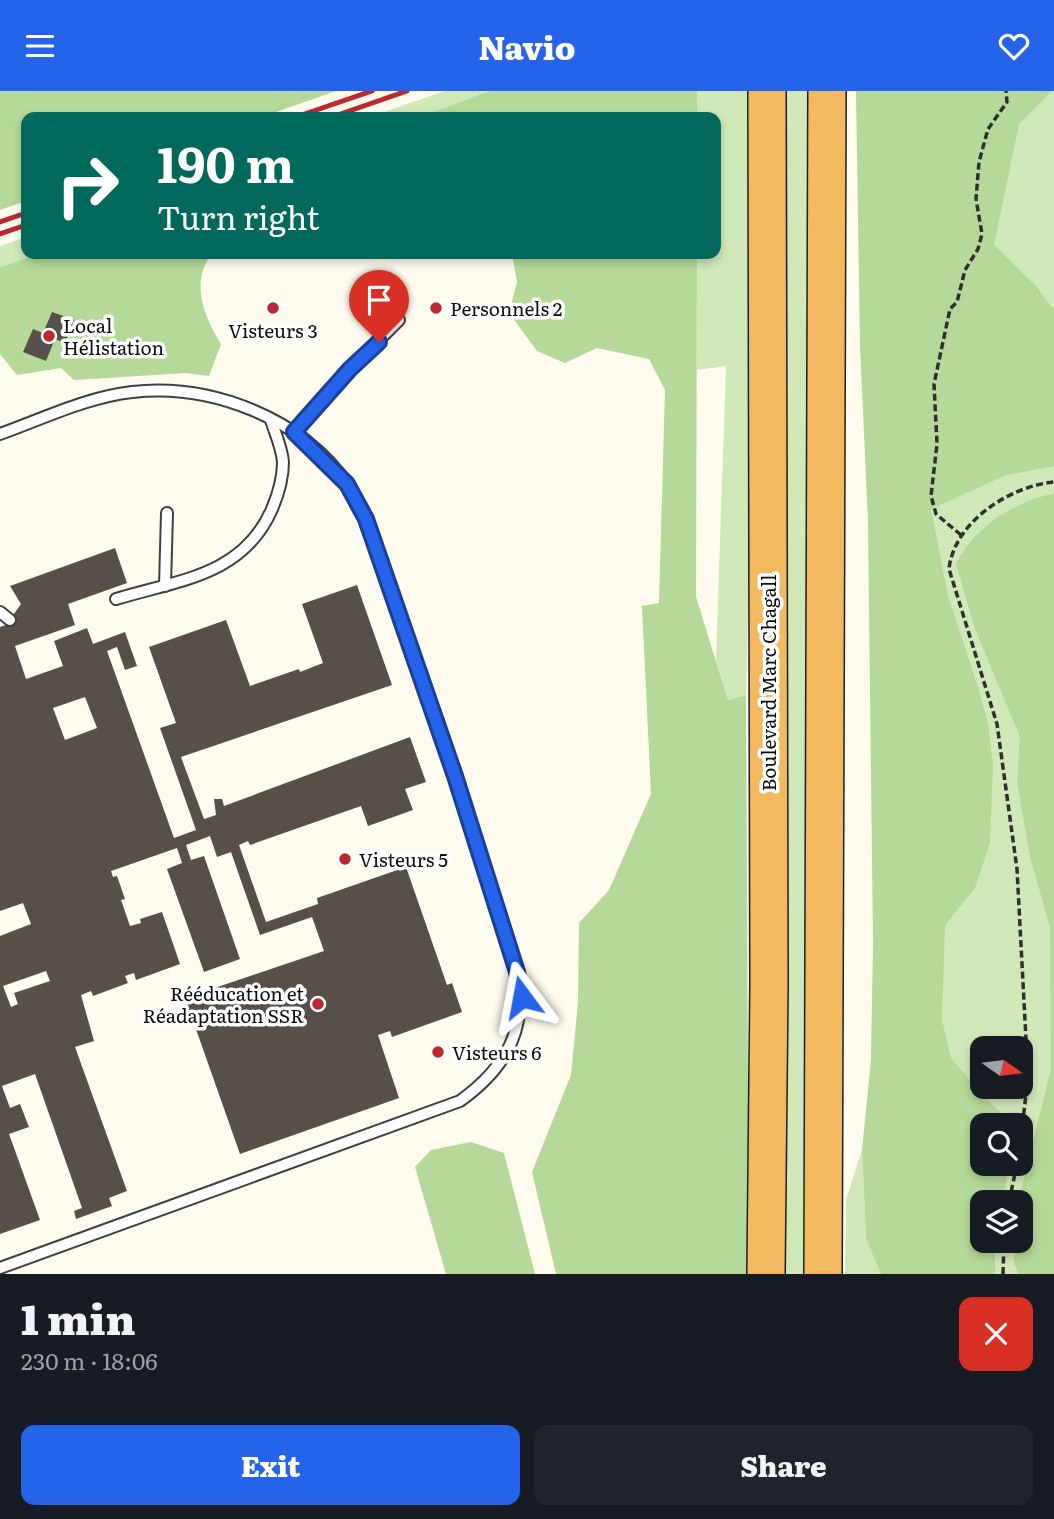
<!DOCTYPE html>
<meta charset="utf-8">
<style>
:root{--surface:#171b24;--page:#20242c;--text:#f1f3f6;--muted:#9ea1a6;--accent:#2563eb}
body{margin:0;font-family:Literata,serif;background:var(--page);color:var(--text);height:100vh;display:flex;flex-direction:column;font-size:26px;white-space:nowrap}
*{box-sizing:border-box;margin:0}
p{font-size:23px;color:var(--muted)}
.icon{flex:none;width:38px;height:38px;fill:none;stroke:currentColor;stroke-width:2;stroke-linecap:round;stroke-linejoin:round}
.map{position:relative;height:1183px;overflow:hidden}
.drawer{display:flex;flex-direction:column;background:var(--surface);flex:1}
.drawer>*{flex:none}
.top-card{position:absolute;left:21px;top:21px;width:700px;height:147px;border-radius:14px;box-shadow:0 4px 10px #0003;background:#00695c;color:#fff;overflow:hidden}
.needle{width:46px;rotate:104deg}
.controls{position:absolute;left:970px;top:945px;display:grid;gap:14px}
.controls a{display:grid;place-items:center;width:63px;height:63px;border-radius:14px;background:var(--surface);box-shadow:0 4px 10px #0003;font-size:35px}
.pin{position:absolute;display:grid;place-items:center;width:60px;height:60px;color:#fff;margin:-72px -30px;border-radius:50% 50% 50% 0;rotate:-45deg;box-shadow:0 0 7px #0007}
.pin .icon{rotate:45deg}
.me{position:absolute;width:77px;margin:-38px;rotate:347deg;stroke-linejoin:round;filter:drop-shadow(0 0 5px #0008)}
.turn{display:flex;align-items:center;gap:24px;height:147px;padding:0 21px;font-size:32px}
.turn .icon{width:91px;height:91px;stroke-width:2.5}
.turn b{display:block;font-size:49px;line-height:60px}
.round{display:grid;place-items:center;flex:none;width:74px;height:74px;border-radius:14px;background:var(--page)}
.head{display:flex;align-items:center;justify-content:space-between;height:119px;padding:0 21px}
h1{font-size:42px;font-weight:800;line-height:52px}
.primary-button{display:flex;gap:14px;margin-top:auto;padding:14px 21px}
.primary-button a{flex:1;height:80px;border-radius:14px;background:var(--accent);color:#fff;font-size:28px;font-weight:800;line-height:80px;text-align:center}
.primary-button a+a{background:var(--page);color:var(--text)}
header{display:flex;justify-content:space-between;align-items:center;height:91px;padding:0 21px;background:var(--accent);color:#fff;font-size:32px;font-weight:800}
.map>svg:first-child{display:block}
.green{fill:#d1e8b9;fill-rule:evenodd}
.forest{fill:#b5d998}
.building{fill:#564f4a;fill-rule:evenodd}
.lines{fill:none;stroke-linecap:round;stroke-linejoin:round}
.service-casing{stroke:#404040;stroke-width:14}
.trunk-casing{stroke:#1e1e1e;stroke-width:40}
.path{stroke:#2f2f2f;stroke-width:3.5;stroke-dasharray:7 3.5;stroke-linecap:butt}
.service{stroke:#fff;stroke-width:10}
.trunk{stroke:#f3b960;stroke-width:37}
.rail{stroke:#bb282f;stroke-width:5}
.route-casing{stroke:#184099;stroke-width:18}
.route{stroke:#2563eb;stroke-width:12}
.poi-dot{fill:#bb282f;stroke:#fff;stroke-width:2.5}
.labels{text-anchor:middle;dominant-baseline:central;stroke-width:7;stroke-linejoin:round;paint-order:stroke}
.poi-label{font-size:19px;fill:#0d0d0d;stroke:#fff;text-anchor:start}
.street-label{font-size:19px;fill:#0d0d0d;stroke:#fff}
</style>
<header><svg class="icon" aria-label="menu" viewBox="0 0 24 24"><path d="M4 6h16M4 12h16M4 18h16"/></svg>Navio<svg class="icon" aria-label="heart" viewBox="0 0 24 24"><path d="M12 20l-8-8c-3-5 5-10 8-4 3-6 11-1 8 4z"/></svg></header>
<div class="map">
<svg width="1054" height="1183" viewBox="0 0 1054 1183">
<rect width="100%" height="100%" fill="#fffbee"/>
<!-- green -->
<g class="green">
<path d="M445,0h44l-68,26h-52z"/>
<path d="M697,0h52l5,269 -8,335 -18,5 -12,-39 10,-295 -29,4v-116h19v-137h-19z"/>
<path d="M784,0h29l-6,1183h-24z"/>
<path d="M901,0h153v1183h-101zM982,957h38v39h-38zM982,1034h38v39h-38zM982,1111h38v39h-38z"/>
<path d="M26,146v17h12l-38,13v-21z"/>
<path d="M862,1059l4,89 15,35h-36l1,-74z"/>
</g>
<!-- forest -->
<g class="forest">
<path d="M0,0h336l-74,26h-236v84l-26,9z"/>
<path d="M489,0h208v26h-276z"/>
<path d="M856,0h196l-33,33 -25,121 42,41 18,24v156l-48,9 -75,34 17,87 29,88 11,40 5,41 -3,78 -15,45 -30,37 -3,95 9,38 34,40 29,26 -32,1v39h27l-6,38h-21v39h13v33h-114l-15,-35 -4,-89 9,-91 2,-116 -5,-421 -8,-176z"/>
<path d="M38,163h174c-23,28 -7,64 9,90l-12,32 -23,-3 -112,7 -13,-12 -44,7 -17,-21v-87z"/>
<path d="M512,163h185l-1,343 32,103 18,-5 3,579h-193l-24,-102 39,-97 7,-72 1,-80 30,-33 42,-96 -9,-188 17,-3 6,-213 -16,-31 -52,-11 -32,15 -28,-12 -28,-38 8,-31z"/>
<path d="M1054,402v781h-35l-5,-10 1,-23h5v-39h-2l33,-133 -1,-142 -20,-70 -13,-75 3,-45 -45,-108 -19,-65c19,-38 57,-61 98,-71z"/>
<path d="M471,1051l33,11 31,121h-89l-31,-107 16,-17z"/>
</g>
<!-- building -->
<g class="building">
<path d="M52,221l22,8 -9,23 -10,-4 -9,22 -23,-9 10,-23 10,4z"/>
<path d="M115,457l12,35 -59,21 7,21 -60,21 11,33 37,-13 -9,-25 33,-13 6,16 32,-12 12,34 -12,4 -8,-23 -10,4 67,187 22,-8 -36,-102 16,-5 -27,-76 77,-27 24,66 49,-17 1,3 23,-9 -21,-59 55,-19 35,100 -211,72 23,62 12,-4 -2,-16h8l2,7 186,-69 16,45 -21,7 8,21 -45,16 -7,-20 -111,39 -2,-4 -9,4 27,77 52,-18 -1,-6 89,-31 41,118 5,-2 10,29 -70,25 -2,-6 -12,4 21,63 -159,56 -55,-156 139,-47 -12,-34 -52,18 -29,-83 -14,5 -7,-21 -24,9 5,15 13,-4 36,103 -36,13 -37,-103 15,-6 -5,-15 -66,23 2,6 4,-1 8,23 -4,1 9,26 11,-3 -1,-4 22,-7 18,52 -44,16 -2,-7 -9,3 3,7 -35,13 -2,-5 -10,4 13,46 -19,6 52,144 -18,7 3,8 -36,13 -2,-8 8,-3 -47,-134 -33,12 8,22 10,-4 9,23 -20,7 31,86 -40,14v-298l31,-12 -8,-21 -23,8v-284l6,-2 15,-21 -11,-18zM85,606l12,31 -32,12 -12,-32zM46,880l4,10 -36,12 4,11 -7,3 -8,-21z"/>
</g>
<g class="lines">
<defs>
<g id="service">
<path d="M294,341l56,-63 49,-49"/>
<path d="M0,343c42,-15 87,-37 132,-42 79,-9 170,26 216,93 14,20 22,45 31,68l76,223 62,196c11,57 -11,96 -57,129l-460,167"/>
<path d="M165,495l2,-73"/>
<path d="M116,508c62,-19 127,-23 156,-90 6,-14 11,-32 11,-47 -1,-14 -8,-29 -12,-42"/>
<path d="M0,521l10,8"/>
</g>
<g id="trunk">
<path d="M766,1183l3,-288 -2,-895"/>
<path d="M823,1183l4,-1183"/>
</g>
</defs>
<!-- service casing -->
<use href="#service" class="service-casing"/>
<!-- trunk casing -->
<use href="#trunk" class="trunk-casing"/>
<!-- path -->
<g class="path">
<path d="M961,444l-25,-21 -5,-18 6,-52 -3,-60 16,-75 7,-7 8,-32 13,-21 4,-15 -6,-35 3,-37 9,-33 19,-27 -1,-11"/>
<path d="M1020,1055l8,-69 -11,-208 -20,-145 -48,-155c5,-47 61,-83 105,-87"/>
<path d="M1009,1111l8,-38"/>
<path d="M1003,1183l1,-33"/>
</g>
<!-- service -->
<use href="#service" class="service"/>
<!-- trunk -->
<use href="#trunk" class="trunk"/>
<!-- rail -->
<g class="rail">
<path d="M296,26l76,-26"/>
<path d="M332,26l75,-26"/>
<path d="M0,131l26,-9"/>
<path d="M0,143l26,-9"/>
</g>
</g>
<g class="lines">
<defs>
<path id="route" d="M379,251l-29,27 -56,63 53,52 19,35 89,257 62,196 5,25"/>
</defs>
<!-- route casing -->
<use href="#route" class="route-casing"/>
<!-- route -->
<use href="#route" class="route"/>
</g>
<!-- markers -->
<g class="poi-dot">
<circle cx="273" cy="217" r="7"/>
<circle cx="436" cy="217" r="7"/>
<circle cx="49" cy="245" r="7"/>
<circle cx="345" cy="768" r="7"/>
<circle cx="318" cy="913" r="7"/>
<circle cx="438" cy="961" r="7"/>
</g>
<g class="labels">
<!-- poi labels -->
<g class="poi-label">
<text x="450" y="217">Personnels 2</text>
<text x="63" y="234">Local<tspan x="63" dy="22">Hélistation</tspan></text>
<text x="273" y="239" text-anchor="middle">Visteurs 3</text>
<text x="359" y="768">Visteurs 5</text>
<text x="304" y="902" text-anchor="end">Rééducation et<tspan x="304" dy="22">Réadaptation SSR</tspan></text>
<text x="452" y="961">Visteurs 6</text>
</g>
<!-- street labels -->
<g class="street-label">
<text transform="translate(768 592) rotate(-90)">Boulevard Marc Chagall</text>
</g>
</g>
</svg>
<div class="controls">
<a><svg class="needle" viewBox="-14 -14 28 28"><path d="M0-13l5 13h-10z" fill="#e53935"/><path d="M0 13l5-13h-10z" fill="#9ea1a6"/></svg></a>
<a><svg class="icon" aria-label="search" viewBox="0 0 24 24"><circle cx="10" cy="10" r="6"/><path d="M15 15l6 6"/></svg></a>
<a><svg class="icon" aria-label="layers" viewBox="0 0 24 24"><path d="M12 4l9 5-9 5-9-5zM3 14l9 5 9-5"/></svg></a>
</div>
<div class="pin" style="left:379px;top:251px;background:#d93025"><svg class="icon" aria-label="arrive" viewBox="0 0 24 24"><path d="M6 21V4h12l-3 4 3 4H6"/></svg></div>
<svg class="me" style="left:522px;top:906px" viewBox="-20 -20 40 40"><path d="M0-17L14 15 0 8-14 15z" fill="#2563eb" stroke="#fff" stroke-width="4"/></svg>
<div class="top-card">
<div class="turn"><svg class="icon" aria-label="right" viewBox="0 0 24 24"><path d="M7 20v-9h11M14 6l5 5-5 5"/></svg><div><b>190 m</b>Turn right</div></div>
</div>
</div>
<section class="drawer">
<div class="head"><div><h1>1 min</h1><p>230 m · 18:06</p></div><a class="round" style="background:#d93025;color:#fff"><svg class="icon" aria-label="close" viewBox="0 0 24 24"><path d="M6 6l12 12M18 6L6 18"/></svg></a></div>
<div class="primary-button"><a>Exit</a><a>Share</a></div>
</section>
